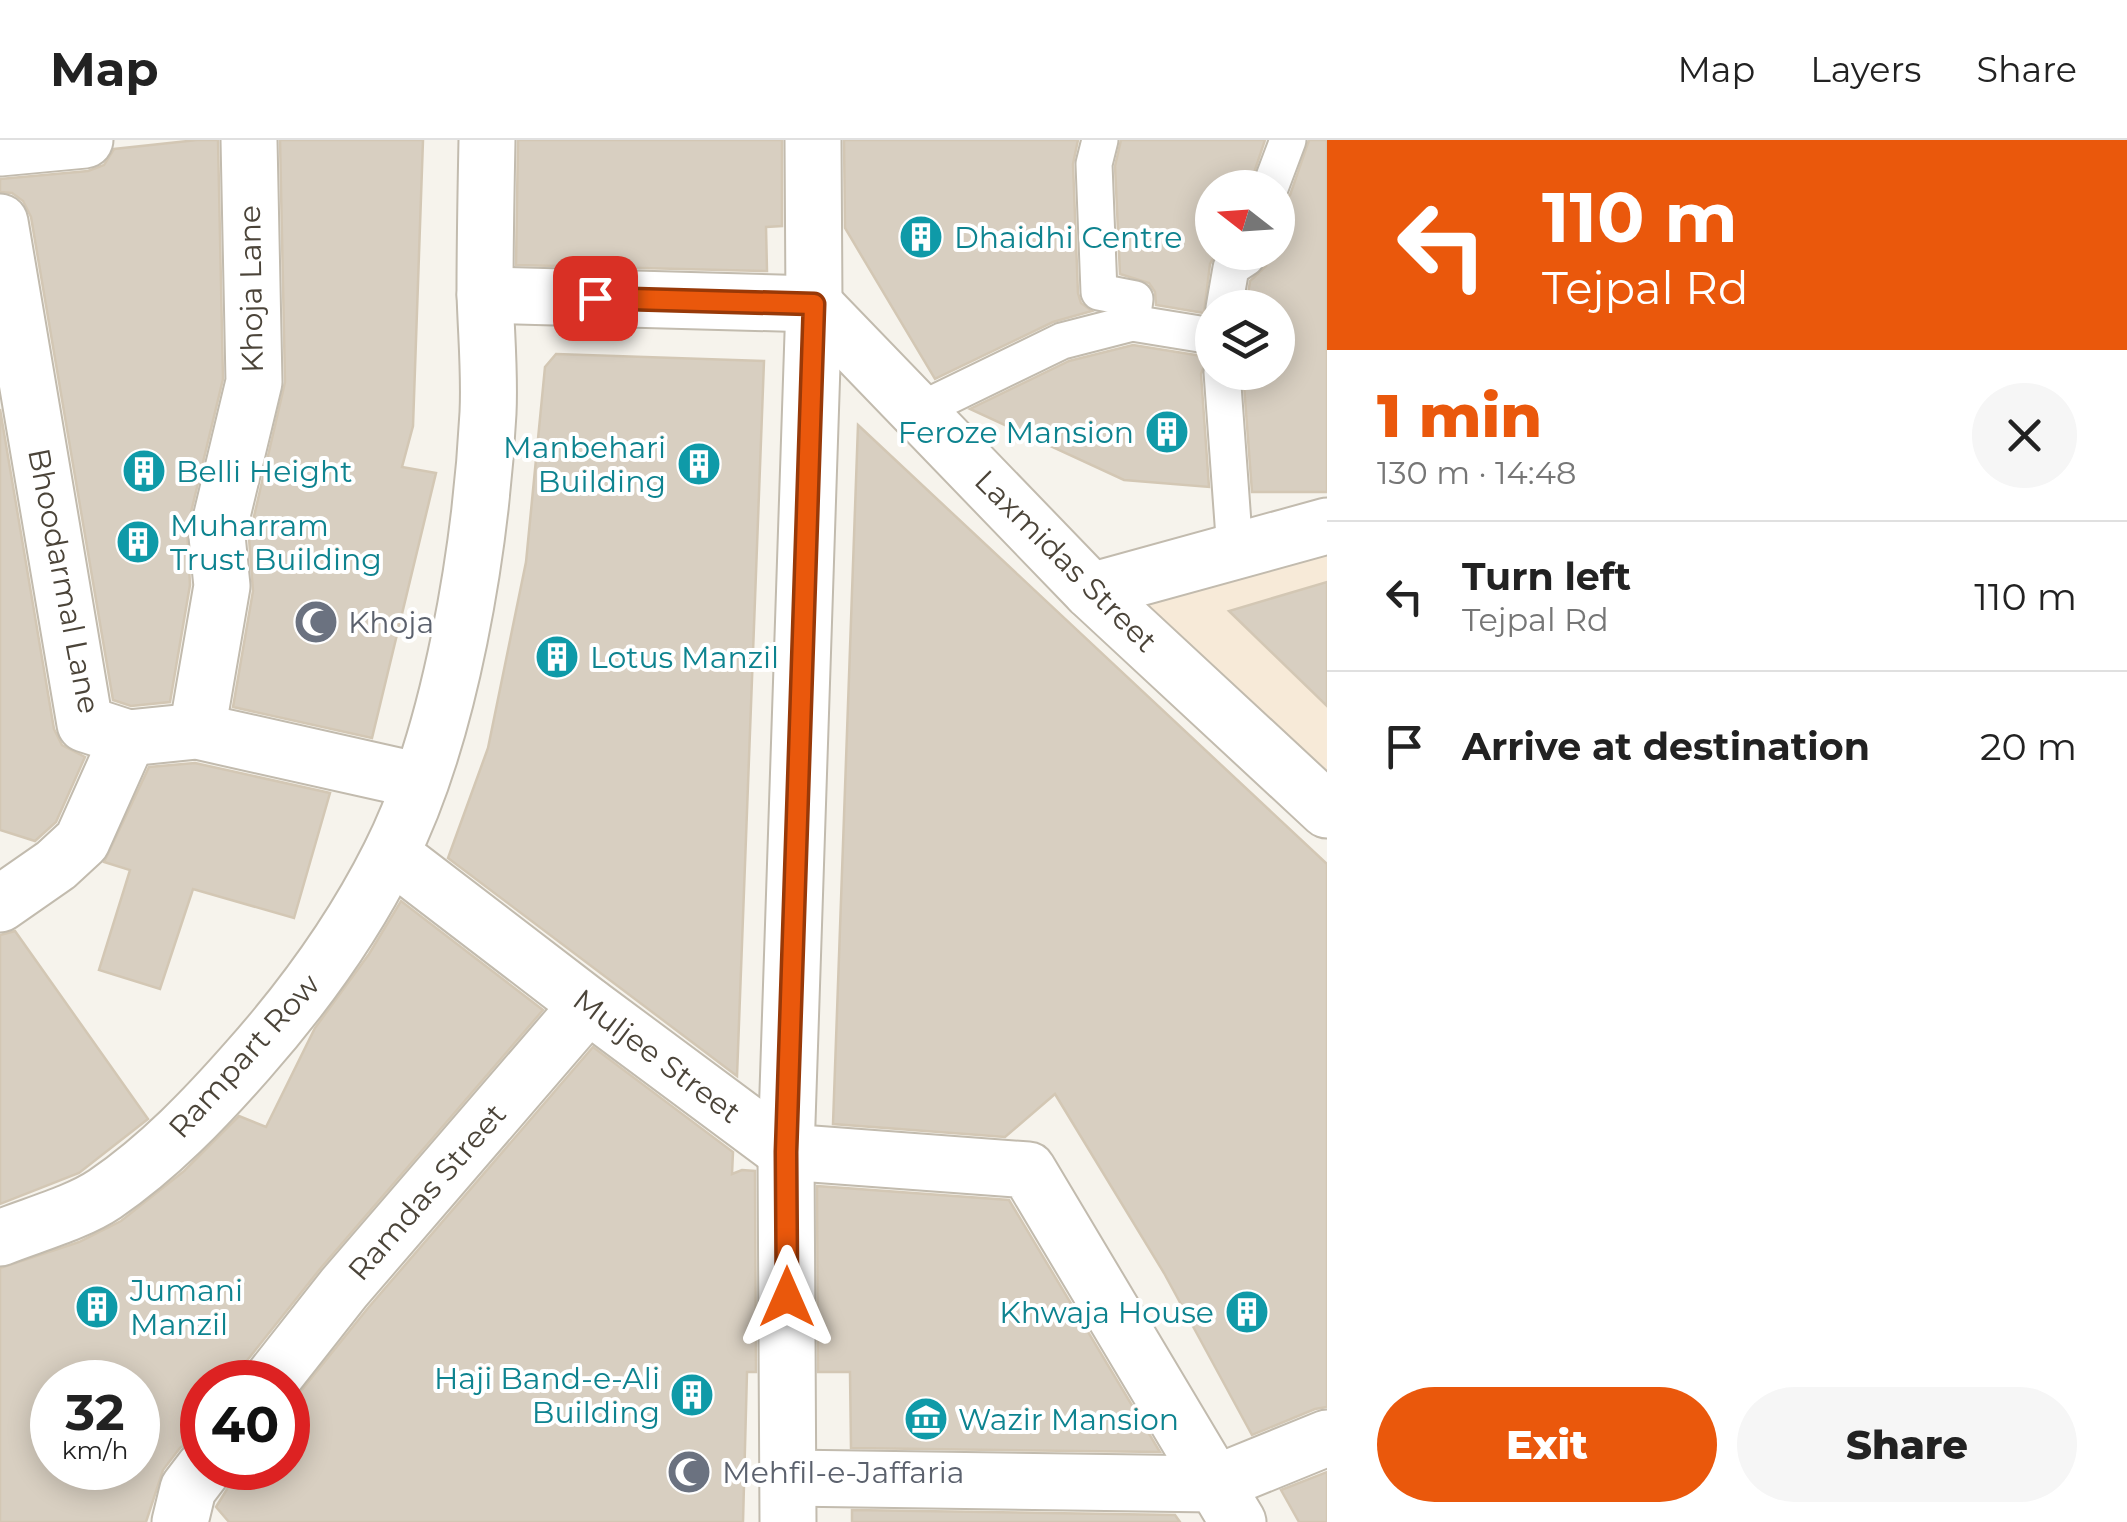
<!DOCTYPE html>
<meta charset="utf-8">
<style>
:root{--surface:#fff;--page:#f6f6f6;--text:#222;--muted:#767676;--line:#e0e0e0;--accent:#ea580c}
body{margin:0;font-family:Montserrat,sans-serif;background:var(--page);color:var(--text);height:100vh;display:flex;flex-direction:column;font-size:38px;white-space:nowrap}
*{box-sizing:border-box;margin:0}
p{font-size:32px;color:var(--muted)}
.icon{flex:none;width:55px;height:55px;fill:none;stroke:currentColor;stroke-width:2;stroke-linecap:round;stroke-linejoin:round}
.map{position:relative;flex:1;overflow:hidden}
.side{display:flex;flex-direction:column;background:var(--surface);width:800px}
.side>*{flex:none}
.top-card{background:#ea580c;color:#fff;overflow:hidden}
.needle{width:65px;rotate:287deg}
.controls{position:absolute;left:1195px;top:30px;display:grid;gap:20px}
.controls a{display:grid;place-items:center;width:100px;height:100px;border-radius:50%;background:var(--surface);box-shadow:0 5px 25px #0003;font-size:50px}
.speed{position:absolute;left:30px;top:1220px;display:flex;gap:20px;font-size:50px;font-weight:700;text-align:center}
.speed>*{display:grid;place-content:center;width:130px;height:130px;border-radius:50%;background:var(--surface);box-shadow:0 5px 25px #0003;line-height:1}
.speed small{font-size:25px;font-weight:400}
.speed .limit{border:15px solid #d22;background:#fff;color:#111}
.pin{position:absolute;display:grid;place-items:center;width:85px;height:85px;color:#fff;margin:-42px;border-radius:20px;box-shadow:0 5px 15px #0006}
.me{position:absolute;width:110px;margin:-55px;rotate:0deg;stroke-linejoin:round;filter:drop-shadow(0 0 8px #0008)}
.turn{display:flex;align-items:center;gap:35px;height:210px;padding:0 50px;font-size:45px}
.turn .icon{width:130px;height:130px;stroke-width:2.5}
.turn b{display:block;font-size:70px;line-height:85px}
.round{display:grid;place-items:center;flex:none;width:105px;height:105px;border-radius:52px;background:var(--page)}
.head{display:flex;align-items:center;justify-content:space-between;height:170px;padding:0 50px}
h1{font-size:60px;font-weight:800;line-height:75px;color:var(--accent)}
.primary-button{display:flex;gap:20px;margin-top:auto;padding:20px 50px}
.primary-button a{flex:1;height:115px;border-radius:60px;background:var(--accent);color:#fff;font-size:40px;font-weight:800;line-height:115px;text-align:center}
.primary-button a+a{background:var(--page);color:var(--text)}
ul{padding:0;list-style:none}
li{display:flex;align-items:center;gap:30px;height:150px;padding:0 50px;border-top:2px solid var(--line)}
li div{flex:1}
li b{display:block;font-size:38px}
li em{font-style:normal}
header{display:flex;align-items:center;gap:60px;box-sizing:border-box;height:140px;padding:0 50px;background:var(--surface);border-bottom:2px solid var(--line)}
header strong{font-size:48px}
nav{display:flex;gap:55px;margin-inline-start:auto;font-size:35px}
main{display:flex;flex:1;min-height:0}
.map>svg:first-child{display:block}
.commercial{fill:#f7ead8}
.building{fill:#d8cfc1;stroke:#d3c7b4;stroke-width:2.5;fill-rule:evenodd}
.lines{fill:none;stroke-linecap:round;stroke-linejoin:round}
.service-casing{stroke:#c2bbae;stroke-width:39}
.minor-casing{stroke:#c2bbae;stroke-width:59}
.tertiary-casing{stroke:#c2bbae;stroke-width:59}
.service{stroke:#fff;stroke-width:35}
.minor{stroke:#fff;stroke-width:55}
.tertiary{stroke:#fff;stroke-width:55}
.route-casing{stroke:#983908;stroke-width:25}
.route{stroke:#ea580c;stroke-width:18}
.labels{text-anchor:middle;dominant-baseline:central;stroke-width:8;stroke-linejoin:round;paint-order:stroke}
.culture-label{font-size:30px;fill:#0d838f;stroke:#fff;text-anchor:start}
.street-label{font-size:30px;fill:#4b4439;stroke:#fff}
.worship-label{font-size:30px;fill:#5b616d;stroke:#fff;text-anchor:start}
</style>
<header>
<strong>Map</strong>
<nav><a>Map</a><a>Layers</a><a>Share</a></nav>
</header>
<main>
<div class="map">
<svg width="1327" height="1382" viewBox="0 0 1327 1382">
<rect width="100%" height="100%" fill="#f6f3ec"/>
<!-- commercial -->
<path class="commercial" d="M1327,386v284l-236,-219z"/>
<!-- building -->
<g class="building">
<path d="M197,0h21l5,239 -36,150 3,56 -20,117 -39,4 -18,-6 -82,-483 -8,-16 -11,-8 -12,-1v-13l88,-8 16,-6 10,-16z"/>
<path d="M280,0h143l-10,286 -11,41 34,6 -64,265 -139,-31 20,-116 -4,-53 36,-156z"/>
<path d="M518,0h264v86l-16,1 1,44 -251,-6z"/>
<path d="M844,0h234l-5,24 5,129 3,10 11,8 -39,11 -118,57 -90,-151z"/>
<path d="M1121,0h144l-16,48h-37v64h5l-7,12 -6,49 -48,-8 -1,-13 -6,-9 -29,-9 -5,-108z"/>
<path d="M1309,0h18v352h-75l-9,-120h35v-64h-32l4,-27 16,-15 3,-14h9v-45l12,-12z"/>
<path d="M1133,205l75,12 -7,17 8,113 -85,-7 -154,-71 99,-48z"/>
<path d="M556,214l208,7 -27,715 -289,-218 40,-110 38,-186 19,-195z"/>
<path d="M0,269l54,320 8,16 23,12 -29,65 -21,19 -35,-11z"/>
<path d="M858,285l469,439v543l-12,2 -63,26 -88,-162 -109,-179 -50,43 -172,-13z"/>
<path d="M1327,442v124l-98,-95z"/>
<path d="M195,623l135,30 -36,125 -101,-29 -33,100 -61,-19 31,-100 -26,-8 45,-95z"/>
<path d="M401,761l142,109 -223,259 -75,94 -5,19h-38v56l-11,2 -11,8 -17,22 -17,52h-146v-254l79,-26 42,-21 63,-50 55,-55 27,11 49,-99 54,-74zM52,1242h86v86h-86z"/>
<path d="M15,791l133,188 -69,54 -79,31v-269z"/>
<path d="M593,907l140,105 -1,22 10,-4 13,1 1,201h-9l-4,150h-514l-13,-15 13,-21 6,-18h53v-61l80,-99z"/>
<path d="M817,1046l192,14 151,252 -309,-4 -1,-76h-32z"/>
<path d="M1327,1332v50h-28l-18,-32z"/>
<path d="M852,1370l323,5 5,7h-328z"/>
</g>
<g class="lines">
<defs>
<g id="service">
<path d="M1100,0l-6,24 5,128 36,7 -3,24 80,13"/>
<path d="M1270,48l18,-48"/>
<path d="M1224,168l7,-40 15,-10 2,-6"/>
<path d="M1222,232l13,179"/>
<path d="M918,271l144,-70 70,-18"/>
</g>
<g id="minor">
<path d="M0,8l85,-8"/>
<path d="M0,82l85,502 43,14 69,-7 223,50"/>
<path d="M197,591l25,-145 -5,-50 37,-154 -5,-242"/>
<path d="M391,714l197,151 198,147 242,18 210,352"/>
<path d="M0,764l56,-39 26,-24 46,-103"/>
<path d="M270,1242l74,-94 244,-283"/>
<path d="M788,1338l426,6 113,-46"/>
<path d="M180,1382l8,-33 16,-21"/>
</g>
<g id="tertiary">
<path d="M485,155l329,9 277,287 236,219"/>
<path d="M1091,451l236,-65"/>
<path d="M0,1098c32,-13 77,-25 105,-44 54,-37 100,-85 143,-134 55,-62 105,-131 142,-205 61,-121 91,-307 98,-442 2,-41 -2,-81 -3,-121 0,-51 1,-101 2,-152"/>
<path d="M788,1382l-2,-370 28,-848 -1,-164"/>
</g>
</defs>
<!-- service casing -->
<use href="#service" class="service-casing"/>
<!-- minor casing -->
<use href="#minor" class="minor-casing"/>
<!-- tertiary casing -->
<use href="#tertiary" class="tertiary-casing"/>
<!-- service -->
<use href="#service" class="service"/>
<!-- minor -->
<use href="#minor" class="minor"/>
<!-- tertiary -->
<use href="#tertiary" class="tertiary"/>
</g>
<g class="lines">
<defs>
<path id="route" d="M595,158l219,6 -28,848 1,145"/>
</defs>
<!-- route casing -->
<use href="#route" class="route-casing"/>
<!-- route -->
<use href="#route" class="route"/>
</g>
<!-- icons -->
<defs>
<symbol id="building-disc" viewBox="-11 -11 22 22"><circle r="9.5" fill="#0f9aa8" stroke="#fff"/><path d="M-4-6H4V6H1V3H-1V6H-4ZM-2.5-4.3h1.7v1.8h-1.7ZM.8-4.3h1.7v1.8H.8ZM-2.5-1h1.7V.8h-1.7ZM.8-1h1.7V.8H.8Z" fill="#fff"/></symbol>
<symbol id="mosque-disc" viewBox="-11 -11 22 22"><circle r="9.5" fill="#6b7280" stroke="#fff"/><path d="M3.5-4.9A6 6 0 1 0 3.5 4.9A5 5 0 1 1 3.5-4.9Z" fill="#fff"/></symbol>
<symbol id="museum-disc" viewBox="-11 -11 22 22"><circle r="9.5" fill="#0f9aa8" stroke="#fff"/><path d="M0-6L6-3V-2H-6V-3ZM-5-1h2V3h-2ZM-1-1h2V3h-2ZM3-1h2V3H3ZM-6 4H6V6H-6Z" fill="#fff"/></symbol>
</defs>
<g fill-rule="evenodd">
<use href="#building-disc" x="896" y="72" width="50" height="50"/>
<use href="#building-disc" x="1142" y="267" width="50" height="50"/>
<use href="#building-disc" x="674" y="299" width="50" height="50"/>
<use href="#building-disc" x="119" y="306" width="50" height="50"/>
<use href="#building-disc" x="113" y="377" width="50" height="50"/>
<use href="#mosque-disc" x="291" y="457" width="50" height="50"/>
<use href="#building-disc" x="532" y="492" width="50" height="50"/>
<use href="#building-disc" x="72" y="1142" width="50" height="50"/>
<use href="#building-disc" x="1222" y="1147" width="50" height="50"/>
<use href="#building-disc" x="667" y="1230" width="50" height="50"/>
<use href="#museum-disc" x="901" y="1254" width="50" height="50"/>
<use href="#mosque-disc" x="664" y="1307" width="50" height="50"/>
</g>
<g class="labels">
<!-- culture labels -->
<g class="culture-label">
<text x="954" y="97">Dhaidhi Centre</text>
<text x="1134" y="292" text-anchor="end">Feroze Mansion</text>
<text x="666" y="307" text-anchor="end">Manbehari<tspan x="666" dy="34">Building</tspan></text>
<text x="176" y="331">Belli Height</text>
<text x="170" y="385">Muharram<tspan x="170" dy="34">Trust Building</tspan></text>
<text x="590" y="517">Lotus Manzil</text>
<text x="130" y="1150">Jumani<tspan x="130" dy="34">Manzil</tspan></text>
<text x="1214" y="1172" text-anchor="end">Khwaja House</text>
<text x="660" y="1238" text-anchor="end">Haji Band-e-Ali<tspan x="660" dy="34">Building</tspan></text>
<text x="958" y="1279">Wazir Mansion</text>
</g>
<!-- street labels -->
<g class="street-label">
<text transform="translate(251 149) rotate(-91)">Khoja Lane</text>
<text transform="translate(1066 421) rotate(45)">Laxmidas Street</text>
<text transform="translate(64 441) rotate(79)">Bhoodarmal Lane</text>
<text transform="translate(244 916) rotate(-48)">Rampart Row</text>
<text transform="translate(657 916) rotate(37)">Muljee Street</text>
<text transform="translate(427 1052) rotate(-49)">Ramdas Street</text>
</g>
<!-- worship labels -->
<g class="worship-label">
<text x="348" y="482">Khoja</text>
<text x="722" y="1332">Mehfil-e-Jaffaria</text>
</g>
</g>
</svg>
<div class="controls">
<a><svg class="needle" viewBox="-14 -14 28 28"><path d="M0-13l5 13h-10z" fill="#e53935"/><path d="M0 13l5-13h-10z" fill="#767676"/></svg></a>
<a><svg class="icon" aria-label="layers" viewBox="0 0 24 24"><path d="M12 4l9 5-9 5-9-5zM3 14l9 5 9-5"/></svg></a>
</div>
<div class="speed"><div>32<small>km/h</small></div><div class="limit">40</div></div>
<div class="pin" style="left:595px;top:158px;background:#d93025"><svg class="icon" aria-label="arrive" viewBox="0 0 24 24"><path d="M6 21V4h12l-3 4 3 4H6"/></svg></div>
<svg class="me" style="left:787px;top:1157px" viewBox="-20 -20 40 40"><path d="M0-17L14 15 0 8-14 15z" fill="#ea580c" stroke="#fff" stroke-width="4"/></svg>
</div>
<section class="side">
<div class="top-card">
<div class="turn"><svg class="icon" aria-label="left" viewBox="0 0 24 24"><path d="M17 20v-9H6M10 6l-5 5 5 5"/></svg><div><b>110 m</b>Tejpal Rd</div></div>
</div>
<div class="head"><div><h1>1 min</h1><p>130 m · 14:48</p></div><a class="round"><svg class="icon" aria-label="close" viewBox="0 0 24 24"><path d="M6 6l12 12M18 6L6 18"/></svg></a></div>
<ul>
<li><svg class="icon" aria-label="left" viewBox="0 0 24 24"><path d="M17 20v-9H6M10 6l-5 5 5 5"/></svg><div><b>Turn left</b><p>Tejpal Rd</p></div><em>110 m</em></li>
<li><svg class="icon" aria-label="arrive" viewBox="0 0 24 24"><path d="M6 21V4h12l-3 4 3 4H6"/></svg><div><b>Arrive at destination</b></div><em>20 m</em></li>
</ul>
<div class="primary-button"><a>Exit</a><a>Share</a></div>
</section>
</main>
